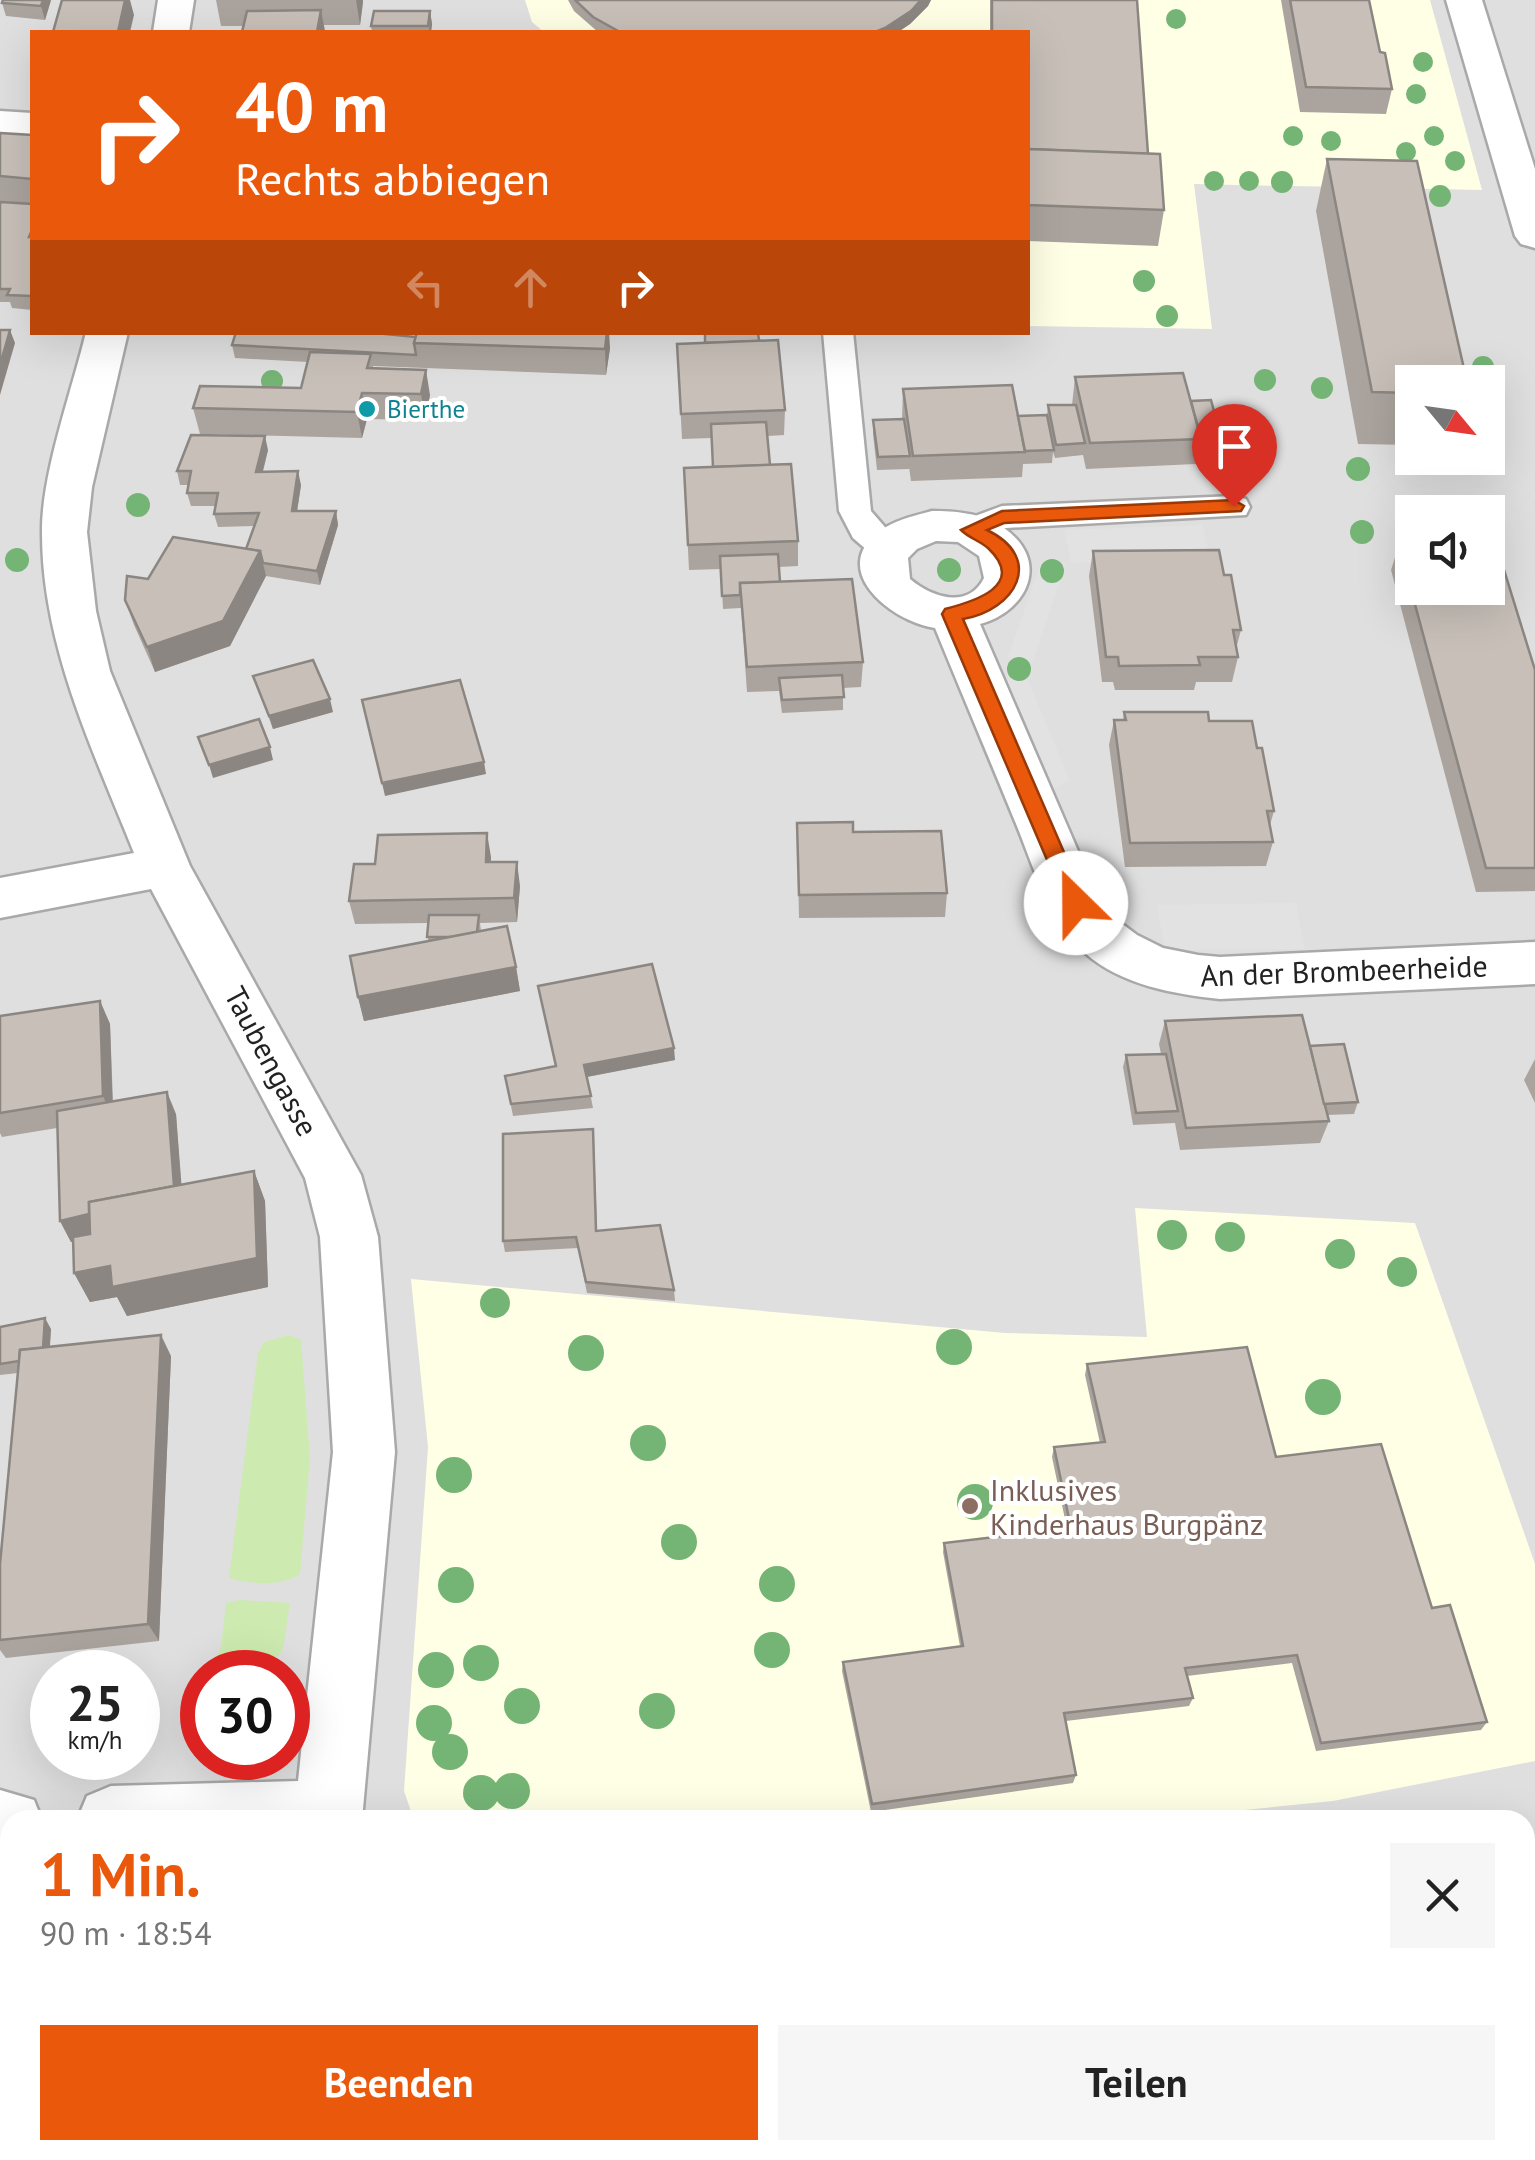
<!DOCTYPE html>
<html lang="de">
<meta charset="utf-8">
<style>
:root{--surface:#fff;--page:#f6f6f6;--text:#222;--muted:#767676;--accent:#ea580c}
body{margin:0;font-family:"PT Sans",sans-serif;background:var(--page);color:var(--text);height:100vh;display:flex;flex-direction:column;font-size:38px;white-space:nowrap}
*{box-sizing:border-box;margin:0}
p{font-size:32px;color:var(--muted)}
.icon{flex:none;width:55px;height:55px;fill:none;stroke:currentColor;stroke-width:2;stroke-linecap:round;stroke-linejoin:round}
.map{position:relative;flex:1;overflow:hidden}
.side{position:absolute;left:0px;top:1810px;width:1535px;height:350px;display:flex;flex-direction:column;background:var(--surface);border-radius:30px 30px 0 0;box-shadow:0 10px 40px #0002}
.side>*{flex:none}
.hud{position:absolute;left:30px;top:30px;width:1000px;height:305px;border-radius:0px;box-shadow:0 10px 40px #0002;background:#ea580c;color:#fff;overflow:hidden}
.needle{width:65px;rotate:119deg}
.tools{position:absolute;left:1395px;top:365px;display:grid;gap:20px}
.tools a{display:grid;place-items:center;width:110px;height:110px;border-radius:0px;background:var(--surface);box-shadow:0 10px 40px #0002;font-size:50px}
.speed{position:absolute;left:30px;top:1650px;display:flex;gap:20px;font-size:50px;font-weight:700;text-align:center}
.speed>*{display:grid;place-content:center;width:130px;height:130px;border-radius:50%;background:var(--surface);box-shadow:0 10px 40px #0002;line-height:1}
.speed small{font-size:25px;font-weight:400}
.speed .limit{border:15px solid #d22;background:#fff;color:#111}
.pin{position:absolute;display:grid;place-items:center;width:85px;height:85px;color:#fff;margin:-102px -42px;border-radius:50% 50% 50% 0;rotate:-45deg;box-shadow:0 0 10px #0007}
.pin .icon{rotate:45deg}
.me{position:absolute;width:110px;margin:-55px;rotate:337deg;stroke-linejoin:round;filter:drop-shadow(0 0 8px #0008)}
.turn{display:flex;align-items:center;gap:35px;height:210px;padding:0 40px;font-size:45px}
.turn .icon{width:130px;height:130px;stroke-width:2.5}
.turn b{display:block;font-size:70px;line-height:85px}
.lanes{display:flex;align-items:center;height:95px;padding:0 40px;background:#0003;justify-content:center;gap:50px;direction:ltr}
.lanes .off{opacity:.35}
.round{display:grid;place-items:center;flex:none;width:105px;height:105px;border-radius:0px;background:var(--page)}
.overview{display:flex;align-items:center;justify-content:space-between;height:170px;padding:0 40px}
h1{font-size:60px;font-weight:600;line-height:75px;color:var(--accent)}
.cta{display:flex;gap:20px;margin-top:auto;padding:20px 40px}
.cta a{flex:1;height:115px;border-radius:0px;background:var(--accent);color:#fff;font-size:40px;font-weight:600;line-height:115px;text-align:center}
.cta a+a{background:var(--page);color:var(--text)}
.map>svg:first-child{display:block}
.residential{fill:#e0dfdf;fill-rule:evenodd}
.education{fill:#ffffe5}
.grass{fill:#cdebb0}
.parking{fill:#e2e2e2}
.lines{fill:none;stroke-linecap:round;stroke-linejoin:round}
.lane-casing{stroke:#a9a9a9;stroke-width:5}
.street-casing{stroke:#a9a9a9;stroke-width:5}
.lane{fill:#fff;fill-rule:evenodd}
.street{fill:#fff;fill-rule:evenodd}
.tree{fill:#74b475}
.wall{fill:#aba49e}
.shaded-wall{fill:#8b8681}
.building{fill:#c7bfb8;stroke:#8b8681;stroke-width:2.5}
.route{fill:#ea580c;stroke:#983908;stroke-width:2.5}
.culture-dot{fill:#0f9aa8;stroke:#fff;stroke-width:4}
.education-dot{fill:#8d6e63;stroke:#fff;stroke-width:4}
.labels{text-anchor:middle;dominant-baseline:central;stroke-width:8;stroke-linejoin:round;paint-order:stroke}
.far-culture-label{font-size:25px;fill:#0d838f;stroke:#fff;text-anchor:start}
.street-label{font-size:30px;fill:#222;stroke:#fff}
.education-label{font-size:30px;fill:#785e54;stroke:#fff;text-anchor:start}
</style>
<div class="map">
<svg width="1535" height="2160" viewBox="0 0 1535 2160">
<rect width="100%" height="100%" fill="#f2efe9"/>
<!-- residential -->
<path class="residential" d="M0,0h1535v2160h-1535zM32,32h996v300h-996zM1412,382h76v76h-76zM1412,512h76v76h-76zM52,1672h86v86h-86zM202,1672h86v86h-86zM10,1820h1515v330h-1515z"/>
<!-- education -->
<g class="education">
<path d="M525,0h905l52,190 -288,-6 18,145 -184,-3v-294h-484l-12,-10z"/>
<path d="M1135,1208l280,15 120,341v197l-202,40 -189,19h-730l-10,-29 24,-344 -17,-168 594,54 142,4z"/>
<path d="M0,1968h10v182h186l-1,10h-195z"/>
</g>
<!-- grass -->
<g class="grass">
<path d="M289,1335l12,5 9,118 -10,116c-19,13 -49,10 -71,4l29,-225 6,-11z"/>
<path d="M240,1600l50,3 -7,46 -16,23h-60l14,-24 5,-45z"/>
</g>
<!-- parking -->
<g class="parking">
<path d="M1202,525l8,33 -139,5 -7,-33z"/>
<path d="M1041,563h25l-34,100 -24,-6z"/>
<path d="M1003,679l25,1 41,99 -9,7 -7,2z"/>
<path d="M1296,903l9,46 -140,1 -8,-45z"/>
</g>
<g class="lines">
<defs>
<g id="lane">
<path d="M823,332h30l18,179 33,38 -5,8 -12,3 -12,-3 -22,-19 -14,-27z"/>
<path d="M1234,496l12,3 4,8 -4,8 -240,13 -35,13 -12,-3 -4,-8 4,-8 43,-16z"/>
</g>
<g id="street">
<path d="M158,0h36l-5,32h-36z"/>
<path d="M1446,0h36l53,169v79l-14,-4 -6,-8z"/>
<path d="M0,111l32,2v22l-32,-2z"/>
<path d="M86,332h42l-36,155 -5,45 9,79 14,60 80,195 171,309 17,62 17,215 -33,368h-285l10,-24 24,-10 187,-5 35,-329 -13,-215 -15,-59 -154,-289 -151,29v-40l134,-25c-41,-103 -92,-207 -92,-320 -1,-59 30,-142 44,-201z"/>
<path d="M932,511c23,0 49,2 69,15 50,32 29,84 -21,98l117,271 24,28 16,12 26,13 35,7 22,2 315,-15v42l-315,15c-46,-5 -99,-14 -135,-46 -38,-34 -52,-89 -71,-134 -26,-64 -53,-127 -79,-191 -47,-7 -112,-63 -49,-101 13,-8 31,-12 46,-16zM936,541l22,1 21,14 5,22c-16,32 -53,19 -74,1l-2,-21 9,-9z"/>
<path d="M0,1790l34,10 8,20h-32v38h-10z"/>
<path d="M264,2150h74l-1,10h-74z"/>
</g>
</defs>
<!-- lane casing -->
<use href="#lane" class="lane-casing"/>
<!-- street casing -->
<use href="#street" class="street-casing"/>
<!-- lane -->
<use href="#lane" class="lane"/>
<!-- street -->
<use href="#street" class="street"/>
</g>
<!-- trees -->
<g class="tree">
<circle cx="1176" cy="19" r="10"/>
<circle cx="1423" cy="62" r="10"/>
<circle cx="1416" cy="94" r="10"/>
<circle cx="1293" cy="136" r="10"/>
<circle cx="1434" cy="136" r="10"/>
<circle cx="1331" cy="141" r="10"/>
<circle cx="1406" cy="152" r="10"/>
<circle cx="1455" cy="161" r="10"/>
<circle cx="1282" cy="182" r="11"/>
<circle cx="1214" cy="181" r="10"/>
<circle cx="1249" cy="181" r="10"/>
<circle cx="1440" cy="196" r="11"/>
<circle cx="1144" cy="281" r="11"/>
<circle cx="1167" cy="316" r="11"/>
<circle cx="1483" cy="367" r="11"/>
<circle cx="1265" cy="380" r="11"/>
<circle cx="272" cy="381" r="11"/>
<circle cx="1322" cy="388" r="11"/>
<circle cx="1358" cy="469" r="12"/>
<circle cx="138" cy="505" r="12"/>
<circle cx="1362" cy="532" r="12"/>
<circle cx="17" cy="560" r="12"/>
<circle cx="949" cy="570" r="12"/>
<circle cx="1052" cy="571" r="12"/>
<circle cx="1019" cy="669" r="12"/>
<circle cx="1172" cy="1235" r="15"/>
<circle cx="1230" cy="1237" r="15"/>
<circle cx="1340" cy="1254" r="15"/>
<circle cx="1402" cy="1272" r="15"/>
<circle cx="495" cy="1303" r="15"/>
<circle cx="954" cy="1347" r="18"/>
<circle cx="586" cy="1353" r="18"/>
<circle cx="1323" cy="1397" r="18"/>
<circle cx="648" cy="1443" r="18"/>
<circle cx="454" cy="1475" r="18"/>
<circle cx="975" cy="1502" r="18"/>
<circle cx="679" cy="1542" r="18"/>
<circle cx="777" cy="1584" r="18"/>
<circle cx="456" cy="1585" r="18"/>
<circle cx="772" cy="1650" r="18"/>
<circle cx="481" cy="1663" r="18"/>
<circle cx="436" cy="1670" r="18"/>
<circle cx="522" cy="1706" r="18"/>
<circle cx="657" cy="1711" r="18"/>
<circle cx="434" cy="1723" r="18"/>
<circle cx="450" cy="1752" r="18"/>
<circle cx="512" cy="1791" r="18"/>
<circle cx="481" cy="1793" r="18"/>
</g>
<!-- wall -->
<g class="wall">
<path d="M3,0h48l-6,20 -39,-4 -4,-13z"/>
<path d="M216,0h147v4l-3,21h-36l1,7h11h-94l2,-6h-23z"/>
<path d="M568,0h363l-3,6 -18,18 -12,8h-300l-24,-21z"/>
<path d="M990,0h147l11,154 16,56 -6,36 -130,-5v-209h-38z"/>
<path d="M1281,0h88l11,52 12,37 -6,25 -86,-2z"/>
<path d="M430,11l2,13 -1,8h-59l-1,-6z"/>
<path d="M0,133l32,2v69l-32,-3z"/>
<path d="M1327,159l85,223v63l-54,-1 -42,-233z"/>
<path d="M0,204h32v106l-20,-2 -2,-6h-10z"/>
<path d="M416,337l194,11 -4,27 -233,-9v2l57,27 -5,25 -58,-1 -5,19 -162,-4 -7,-26 108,-20 7,-26 -73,-4 -3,-13z"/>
<path d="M759,341l26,69 -1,25 -16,1 2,29 28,76v25l-19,1 1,15 83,80 -2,25 -18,1v22l-61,3 -3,-22 -32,1 -6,-84 -18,1 -2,-40 -32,1 -5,-102 29,-1 -2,-29 -29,1 -5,-95z"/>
<path d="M1075,377l116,24 30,36 -3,14h-20l-2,13 -110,5 -3,-14 -28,3 -2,-6 -1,11 -29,1 -1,13 -111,4 -2,-14v2l-32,1 -4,-36v-14l29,-1 1,-30 115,27 29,-1 1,-10h24z"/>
<path d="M268,450l-5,22 38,13 -4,26h39l2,14 -18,60 -54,-9 -36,70 -75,26 -21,-47 -9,-25 23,-21 98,-30 8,-23 -36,1 -4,-13 2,-8h-25l-4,-13 1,-8h-8l-3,-14z"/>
<path d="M1399,545l136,125v221l-59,1 -85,-322z"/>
<path d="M1093,551l131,24 17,55 -5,19 2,8 -6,25h-36l-2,8h-79l-2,-8h-11l-13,-106z"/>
<path d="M253,676l80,36 -60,17z"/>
<path d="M1124,712l85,9 48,27 17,63 -4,14 3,17 -7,24 -141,1 -16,-122 5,-25h9z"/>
<path d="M797,823l56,9 94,61 -2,24 -146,1z"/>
<path d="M491,857v5l29,24 -3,36 -37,1 1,8 35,36 4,24 -156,30 -6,-24 70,-56v-18l-73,1 -6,-23 26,-37z"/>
<path d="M538,986l137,74 -88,17 6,31 -80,8 -8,-40 50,-10z"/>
<path d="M100,1001l10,23 3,77 63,13 5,71 73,-14 11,30 3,86 -141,29 -10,-19 -27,5 -16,-29 -1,-31h-2l-11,-21 -3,-93 -55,9 -2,-4v-117z"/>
<path d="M1165,1021l145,25 48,56 -4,12 -27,1 2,6 -9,22 -140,7 -5,-27 -42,2 -10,-58 3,-12 35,-1 -2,-10z"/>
<path d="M1535,1059v44l-11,-23z"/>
<path d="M594,1141l3,90 77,59 1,11 -88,-8 -9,-45 -73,4 -2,-11z"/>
<path d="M0,1327l51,2 -1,18 121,9 -12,285 -153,17 -6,-8v-86l18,-191 -18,2z"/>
<path d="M1087,1364l189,93 156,151 55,114 -6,8 -165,21 -24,-88 -105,13 6,22 -4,8 -123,15 10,54 -3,8 -202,29 -29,-141 1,-9 117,-16 -17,-94 1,-9 123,-14 -15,-72 2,-10 46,-4 -15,-68z"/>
</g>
<!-- shaded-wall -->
<g class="shaded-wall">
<path d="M43,0h8l-6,20 -4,-14z"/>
<path d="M125,0h5l4,15 -4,17h-12z"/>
<path d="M356,0h7l-3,25z"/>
<path d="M921,0h10l-3,6 -18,18 -12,8h-23z"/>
<path d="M321,10l4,22h-8z"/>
<path d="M430,11l2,13 -1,8h-2z"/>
<path d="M10,330l5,13 -15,52v-30z"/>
<path d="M607,332h2l1,16 -4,27 -1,-26z"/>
<path d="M426,370l4,25 -5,25 -4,-26z"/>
<path d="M362,393l5,26 -5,19 -5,-26z"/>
<path d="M265,436l3,14 -9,35 -3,-13z"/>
<path d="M298,471l3,14 -6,40 -3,-14z"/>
<path d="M336,511l2,14 -18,60 -3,-14z"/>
<path d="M260,551l6,25 -36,70 -75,26 -8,-25z"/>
<path d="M330,699l3,13 -60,17 -4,-13z"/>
<path d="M270,747l3,13 -60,18 -4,-13z"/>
<path d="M484,762l2,12 -101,22 -3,-13z"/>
<path d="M487,833l4,24 -2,29 -3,-24z"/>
<path d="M517,862l3,24 -3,36 -3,-24z"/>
<path d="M516,967l4,24 -156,30 -6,-24z"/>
<path d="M100,1001l10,23 3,95 -10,-23z"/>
<path d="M674,1048l1,12 -89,17 -2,-12z"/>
<path d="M167,1092l9,22 8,103 -113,25 -11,-21z"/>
<path d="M254,1171l11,30 3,86 -141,29 -10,-19 -27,5 -16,-29z"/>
<path d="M45,1318l6,11 -3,40 -6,-11z"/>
<path d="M161,1335l10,21 -12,285 -11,-17z"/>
</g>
<!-- building -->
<g class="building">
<path d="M3,0h40l-2,6 -39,-3z"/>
<path d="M62,0h63l-7,32h-65z"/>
<path d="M575,0h346l-10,11 -26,17 -10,4h-255l-27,-15z"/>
<path d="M992,0h145l11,154 -120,-5v-117h-36z"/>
<path d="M1290,0h79l11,52 5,1 7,36 -86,-2z"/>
<path d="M321,10l-4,22h19h-94l5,-21z"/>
<path d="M374,11h56l-2,15h-57z"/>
<path d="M0,133l32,2v44l-32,-3z"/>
<path d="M1028,149l132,5 4,56 -136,-5z"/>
<path d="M1327,159l90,2 50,221h-55v11l-40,-1z"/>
<path d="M1,202l31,2v26l-3,7h3v59l-25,-1 3,-6h-10v-85z"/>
<path d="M0,330h10l-10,35z"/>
<path d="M236,332h129l51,5 -2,6 2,12 -184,-10z"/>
<path d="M417,332h190l-2,17 -191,-6z"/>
<path d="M705,332h53l1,9 -54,2z"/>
<path d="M778,340l7,70 -104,4 -4,-70z"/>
<path d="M310,352l61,2 -4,14 59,2 -5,24 -59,-1 -5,19 -164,-4 7,-22 101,2z"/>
<path d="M1183,373l18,66 -111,4 -15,-66z"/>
<path d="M1012,385l13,67 -112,4 -10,-67z"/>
<path d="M1211,400l10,37 -20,1 -10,-37z"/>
<path d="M1048,405h28l9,38 -29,2z"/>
<path d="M1047,415l7,35 -29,1 -7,-35z"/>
<path d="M904,419l6,37 -32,1 -5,-37z"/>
<path d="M766,422l4,43 -57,2 -2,-43z"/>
<path d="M191,435l74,1 -9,36 42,-1 -6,40h44l-19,60 -54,-8 -3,-12 -14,-2 13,-36 -45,1 4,-21h-31l4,-22h-14z"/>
<path d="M791,464l7,77 -110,4 -4,-77z"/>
<path d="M173,537l87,14 -37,70 -76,26 -22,-47 2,-24 21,3z"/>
<path d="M1412,544v44h76v-44h8l39,126v198h-49l-87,-323z"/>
<path d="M1219,550l5,25h7l10,55h-8l5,27h-40l2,8 -81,1 -1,-9h-12l-13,-106z"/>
<path d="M778,554l2,28 -40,1v12l-18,1 -2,-40z"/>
<path d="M852,579l11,83 -116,5 -7,-84z"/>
<path d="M313,660l17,39 -61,17 -16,-40z"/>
<path d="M842,675l2,22 -62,3 -3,-22z"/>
<path d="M460,680l24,82 -102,21 -20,-83z"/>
<path d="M1124,712h84l1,9h43l5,27h5l12,63h-7l6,31 -143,1 -16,-123h12z"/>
<path d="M259,719l11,28 -61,18 -11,-28z"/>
<path d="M853,822v10l88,-1 6,62 -148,2 -2,-72z"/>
<path d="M487,833l-1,29h31l-3,36 -165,3 5,-37h21l3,-29z"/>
<path d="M429,915h50l-2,17 -25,5h-25z"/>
<path d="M507,926l9,41 -158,30 -8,-41z"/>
<path d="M652,964l22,84 -90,17 7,31 -80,8 -6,-28 51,-10 -18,-80z"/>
<path d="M100,1001l3,95 -103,17v-97z"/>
<path d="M1302,1015l27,106 -143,7 -21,-107z"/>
<path d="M1344,1044l14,58 -34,2 -14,-58z"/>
<path d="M1166,1054l12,57 -42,2 -10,-58z"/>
<path d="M167,1092l7,94 -85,16v12l-29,7 -3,-110z"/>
<path d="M593,1129l3,102 64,-6 14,65 -88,-8 -10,-45 -73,4v-107z"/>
<path d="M254,1171l3,87 -145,29 -2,-21 -36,7 -1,-36 17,-3 -1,-32z"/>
<path d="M45,1318l-2,30 -23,2 -1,11 -19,3v-37z"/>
<path d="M161,1335l-13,289 -148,16v-76l20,-214z"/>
<path d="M1247,1347l29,110 105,-13 51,164 18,-3 37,117 -166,21 -24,-88 -112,13 8,30 -129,15 12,62 -204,29 -29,-142 120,-16 -19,-103 127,-15 -17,-81 51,-5 -18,-78z"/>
</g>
<!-- route -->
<path class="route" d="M1234,500l10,6 -3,5 -237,12 -17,7c58,28 29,80 -24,89l123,284 -10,9 -8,-3 -126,-295 3,-5c27,-7 83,-23 43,-61 -8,-7 -19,-10 -27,-18l41,-19z"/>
<!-- markers -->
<circle class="culture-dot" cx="367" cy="409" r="10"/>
<circle class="education-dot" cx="970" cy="1506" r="10"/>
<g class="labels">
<!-- far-culture labels -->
<g class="far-culture-label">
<text x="387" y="409">Bierthe</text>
</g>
<!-- street labels -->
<g class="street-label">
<text transform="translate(1344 970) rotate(-2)">An der Brombeerheide</text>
<text transform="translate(272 1061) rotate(62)">Taubengasse</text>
</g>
<!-- education labels -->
<g class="education-label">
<text x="990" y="1489">Inklusives<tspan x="990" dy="34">Kinderhaus Burgpänz</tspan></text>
</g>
</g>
</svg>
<div class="tools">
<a><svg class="needle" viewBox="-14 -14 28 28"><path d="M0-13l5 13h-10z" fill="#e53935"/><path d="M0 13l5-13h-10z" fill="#767676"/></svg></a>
<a><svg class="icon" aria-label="sound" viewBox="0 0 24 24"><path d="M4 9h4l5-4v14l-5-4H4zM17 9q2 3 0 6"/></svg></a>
</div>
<div class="speed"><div>25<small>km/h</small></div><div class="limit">30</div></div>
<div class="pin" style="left:1234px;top:506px;background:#d93025"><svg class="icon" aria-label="arrive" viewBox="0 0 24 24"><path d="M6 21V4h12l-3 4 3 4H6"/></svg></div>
<svg class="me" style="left:1076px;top:903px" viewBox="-20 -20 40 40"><circle r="19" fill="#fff"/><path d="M0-13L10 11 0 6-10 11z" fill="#ea580c"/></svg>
<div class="hud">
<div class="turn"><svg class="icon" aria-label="right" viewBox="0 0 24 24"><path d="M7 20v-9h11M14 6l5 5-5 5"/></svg><div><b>40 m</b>Rechts abbiegen</div></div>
<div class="lanes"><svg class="icon off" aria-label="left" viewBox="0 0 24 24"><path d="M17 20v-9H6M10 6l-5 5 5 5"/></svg><svg class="icon off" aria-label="ahead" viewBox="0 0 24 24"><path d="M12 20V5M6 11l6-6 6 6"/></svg><svg class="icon" aria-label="right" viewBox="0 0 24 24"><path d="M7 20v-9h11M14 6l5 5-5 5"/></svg></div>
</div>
<section class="side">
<div class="overview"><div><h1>1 Min.</h1><p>90 m · 18:54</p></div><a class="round"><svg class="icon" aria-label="close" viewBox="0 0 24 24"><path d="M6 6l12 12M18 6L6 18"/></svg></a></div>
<div class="cta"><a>Beenden</a><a>Teilen</a></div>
</section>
</div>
